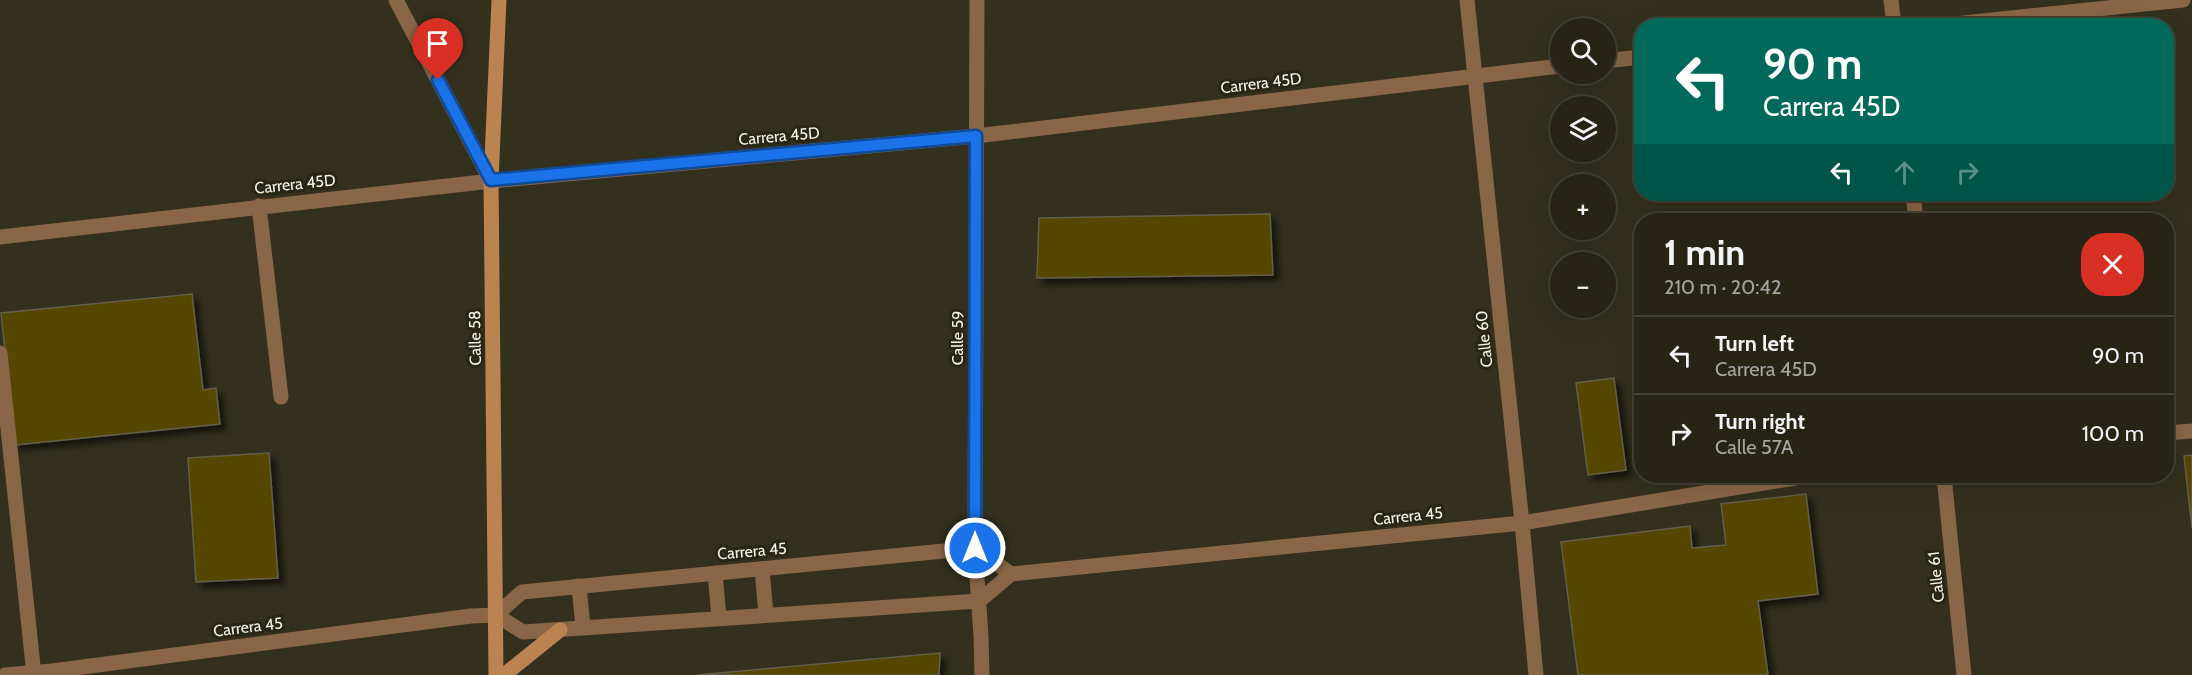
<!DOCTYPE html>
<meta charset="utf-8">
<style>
:root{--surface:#272416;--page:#333023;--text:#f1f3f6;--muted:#a4a4a1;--line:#434135}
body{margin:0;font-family:Cabin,sans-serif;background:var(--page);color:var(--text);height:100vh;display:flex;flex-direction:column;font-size:22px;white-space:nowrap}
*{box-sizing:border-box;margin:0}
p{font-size:20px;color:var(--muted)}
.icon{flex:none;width:33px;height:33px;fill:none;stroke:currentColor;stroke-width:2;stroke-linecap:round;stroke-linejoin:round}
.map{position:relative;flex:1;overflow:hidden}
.drawer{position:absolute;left:1634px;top:213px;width:540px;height:270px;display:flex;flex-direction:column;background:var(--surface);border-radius:24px;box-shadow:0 6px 24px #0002,0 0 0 2px var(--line)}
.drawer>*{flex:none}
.banner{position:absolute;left:1634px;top:18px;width:540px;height:183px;border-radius:24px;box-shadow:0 6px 24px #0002,0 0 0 2px var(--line);background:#00695c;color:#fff;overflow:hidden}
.fabs{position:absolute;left:1550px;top:18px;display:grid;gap:12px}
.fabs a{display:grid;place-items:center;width:66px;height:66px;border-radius:50%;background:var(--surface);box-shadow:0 6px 24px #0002,0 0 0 2px var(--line);font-size:30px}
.pin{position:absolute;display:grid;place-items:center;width:51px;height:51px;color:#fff;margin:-62px -26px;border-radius:50% 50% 50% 0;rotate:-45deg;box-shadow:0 0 6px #0007}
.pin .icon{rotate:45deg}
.me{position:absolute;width:66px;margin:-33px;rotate:0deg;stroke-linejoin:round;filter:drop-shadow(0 0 4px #0008)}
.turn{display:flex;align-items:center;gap:21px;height:126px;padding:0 30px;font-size:27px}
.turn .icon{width:78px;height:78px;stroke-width:2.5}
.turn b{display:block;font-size:42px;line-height:51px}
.lanes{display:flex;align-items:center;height:57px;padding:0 30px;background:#0003;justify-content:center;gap:30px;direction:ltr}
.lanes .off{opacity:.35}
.round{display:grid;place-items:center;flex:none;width:63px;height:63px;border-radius:24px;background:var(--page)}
.overview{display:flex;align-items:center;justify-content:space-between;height:102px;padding:0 30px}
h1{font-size:36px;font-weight:700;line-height:45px}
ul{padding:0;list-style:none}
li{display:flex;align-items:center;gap:18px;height:78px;padding:0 30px;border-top:2px solid var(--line)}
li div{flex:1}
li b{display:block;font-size:22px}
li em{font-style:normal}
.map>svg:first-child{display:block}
.building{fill:#544701;stroke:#645f4b;stroke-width:1.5;filter:url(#shadow)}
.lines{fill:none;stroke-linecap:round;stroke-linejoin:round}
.service{stroke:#896647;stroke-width:15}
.minor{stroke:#896647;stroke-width:15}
.tertiary{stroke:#896647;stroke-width:15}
.secondary{stroke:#bb8350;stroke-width:15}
.route-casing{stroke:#114b97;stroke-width:15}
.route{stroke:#1a73e8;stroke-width:10}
.labels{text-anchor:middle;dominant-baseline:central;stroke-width:6;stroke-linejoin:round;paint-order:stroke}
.street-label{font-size:16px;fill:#f5f3e7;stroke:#2a2614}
</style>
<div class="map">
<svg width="2192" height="675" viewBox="0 0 2192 675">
<defs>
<filter id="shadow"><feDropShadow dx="5.5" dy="5.5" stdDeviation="3" flood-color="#0009"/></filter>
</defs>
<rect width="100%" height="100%" fill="#34301e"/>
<!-- building -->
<g class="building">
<path d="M1270,214l3,61 -236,3 2,-60z"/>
<path d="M192,294l11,96 13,-2 4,36 -205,21 -14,-132z"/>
<path d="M1614,378l12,92 -38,5 -12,-92z"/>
<path d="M269,453l9,125 -82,4 -8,-124z"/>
<path d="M2192,455v73l-8,-72z"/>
<path d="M1806,494l12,100 -60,7 10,74h-190l-17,-133 129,-16 2,22 34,-3 -5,-41z"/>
<path d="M940,653l-1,22h-242z"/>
</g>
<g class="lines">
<!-- service -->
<path class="service" d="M259,206l22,191"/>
<!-- minor -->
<g class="minor">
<path d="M396,0l95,181"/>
<path d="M977,0l-2,548 6,88 1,39"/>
<path d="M1467,0l55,523 14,152"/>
<path d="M1935,26l248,-26"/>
<path d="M1605,61l36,-4"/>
<path d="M0,237l491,-56 485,-45 584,-70"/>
<path d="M2166,433l26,-2"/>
<path d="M762,569l4,46"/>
<path d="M715,573l4,45"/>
<path d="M1011,574l-36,-26 -453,44 -26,23 27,17 456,-31 32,-27 511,-51 285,-47"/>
<path d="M579,586l4,41"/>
</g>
<!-- tertiary -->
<g class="tertiary">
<path d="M1891,0l3,26"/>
<path d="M1913,194l3,26"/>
<path d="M0,353l34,322"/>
<path d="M1944,476l20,199"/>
<path d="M5,675l47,-4 419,-55 25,-1"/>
</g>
<!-- secondary -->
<g class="secondary">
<path d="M496,675l-5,-494 8,-181"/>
<path d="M504,675l56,-45"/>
</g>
</g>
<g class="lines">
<defs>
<path id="route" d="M438,80l53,100 485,-44 -1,412"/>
</defs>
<!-- route casing -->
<use href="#route" class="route-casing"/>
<!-- route -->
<use href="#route" class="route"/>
</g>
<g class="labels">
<!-- street labels -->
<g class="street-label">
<text transform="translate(1261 83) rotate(-7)">Carrera 45D</text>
<text transform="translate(779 136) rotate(-5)">Carrera 45D</text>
<text transform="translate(295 184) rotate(-6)">Carrera 45D</text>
<text transform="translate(475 338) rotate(-91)">Calle 58</text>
<text transform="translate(957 338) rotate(-90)">Calle 59</text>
<text transform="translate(1484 339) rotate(-96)">Calle 60</text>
<text transform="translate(1408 516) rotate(-6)">Carrera 45</text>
<text transform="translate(752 551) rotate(-5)">Carrera 45</text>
<text transform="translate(1936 577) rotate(-96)">Calle 61</text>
<text transform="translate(248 627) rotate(-7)">Carrera 45</text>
</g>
</g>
</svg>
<div class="fabs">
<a><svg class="icon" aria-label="search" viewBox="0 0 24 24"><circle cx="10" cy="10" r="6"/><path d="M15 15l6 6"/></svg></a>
<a><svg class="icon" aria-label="layers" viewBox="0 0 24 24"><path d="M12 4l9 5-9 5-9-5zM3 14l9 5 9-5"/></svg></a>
<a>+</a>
<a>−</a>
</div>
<div class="pin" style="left:438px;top:80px;background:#d93025"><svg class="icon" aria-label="arrive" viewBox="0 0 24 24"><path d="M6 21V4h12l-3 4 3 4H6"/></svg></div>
<svg class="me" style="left:975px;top:548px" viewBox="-20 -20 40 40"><circle r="17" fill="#1a73e8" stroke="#fff" stroke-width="3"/><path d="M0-11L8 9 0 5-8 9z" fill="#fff"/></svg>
<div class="banner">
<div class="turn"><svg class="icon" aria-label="left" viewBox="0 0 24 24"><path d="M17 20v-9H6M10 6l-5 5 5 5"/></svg><div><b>90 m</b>Carrera 45D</div></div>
<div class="lanes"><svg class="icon" aria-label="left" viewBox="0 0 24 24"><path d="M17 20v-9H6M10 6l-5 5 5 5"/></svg><svg class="icon off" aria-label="ahead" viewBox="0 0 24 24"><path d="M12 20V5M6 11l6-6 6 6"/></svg><svg class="icon off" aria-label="right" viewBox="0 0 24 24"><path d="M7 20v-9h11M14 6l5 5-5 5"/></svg></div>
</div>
<section class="drawer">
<div class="overview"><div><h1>1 min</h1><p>210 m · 20:42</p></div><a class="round" style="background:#d93025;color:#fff"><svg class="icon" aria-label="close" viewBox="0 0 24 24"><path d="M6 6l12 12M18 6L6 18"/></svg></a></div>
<ul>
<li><svg class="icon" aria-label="left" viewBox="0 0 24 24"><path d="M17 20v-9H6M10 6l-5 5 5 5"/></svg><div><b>Turn left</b><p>Carrera 45D</p></div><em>90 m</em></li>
<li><svg class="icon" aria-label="right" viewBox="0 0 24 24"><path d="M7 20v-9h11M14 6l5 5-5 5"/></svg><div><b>Turn right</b><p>Calle 57A</p></div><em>100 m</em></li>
</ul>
</section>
</div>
